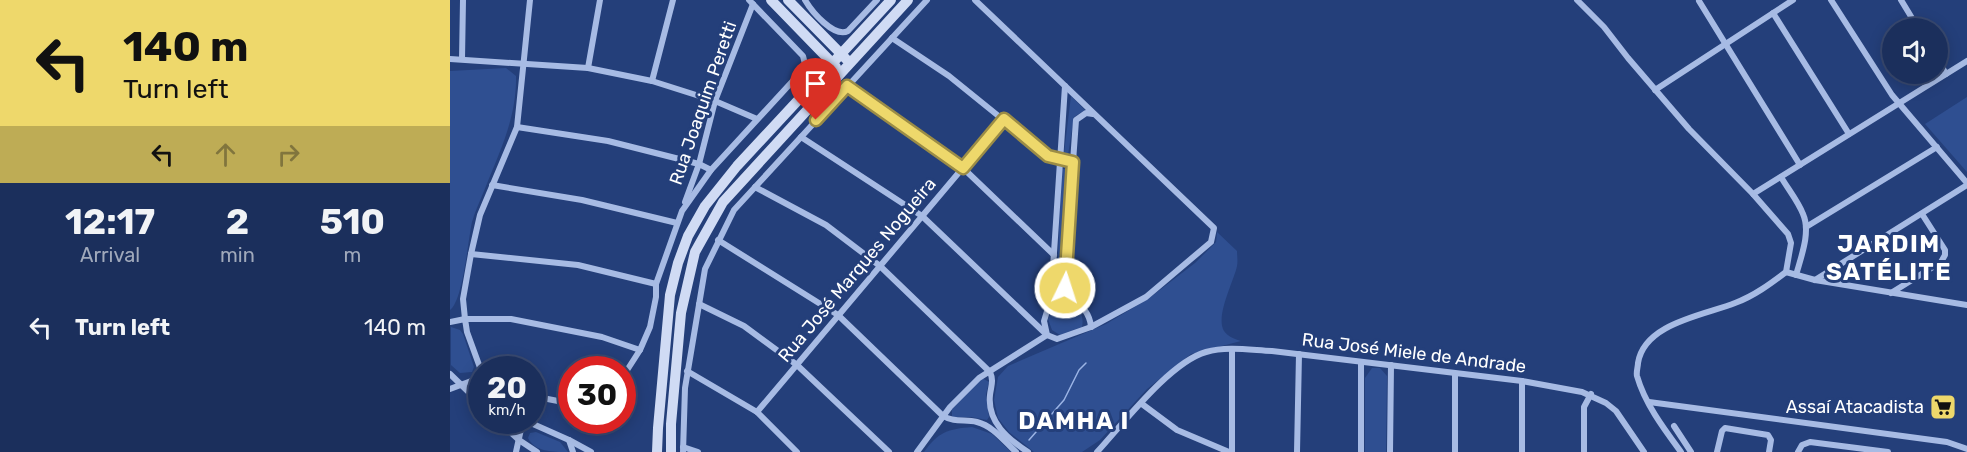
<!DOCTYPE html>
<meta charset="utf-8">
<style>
:root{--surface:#1b2f5c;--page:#283b65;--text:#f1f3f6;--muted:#a0a9bb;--line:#394a72}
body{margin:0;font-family:Rubik,sans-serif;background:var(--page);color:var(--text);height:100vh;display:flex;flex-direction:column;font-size:22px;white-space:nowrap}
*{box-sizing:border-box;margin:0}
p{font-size:20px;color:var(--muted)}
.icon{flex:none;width:33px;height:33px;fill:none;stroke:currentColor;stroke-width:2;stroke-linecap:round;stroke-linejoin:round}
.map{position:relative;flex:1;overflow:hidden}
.sheet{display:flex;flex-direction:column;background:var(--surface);width:450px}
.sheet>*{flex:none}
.banner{background:#eed86b;color:#111;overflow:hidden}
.buttons{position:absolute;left:1432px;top:18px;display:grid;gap:12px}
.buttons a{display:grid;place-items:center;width:66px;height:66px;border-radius:50%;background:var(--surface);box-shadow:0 3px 15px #0003,0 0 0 2px var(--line);font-size:30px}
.speed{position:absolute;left:18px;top:356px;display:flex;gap:12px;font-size:30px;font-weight:700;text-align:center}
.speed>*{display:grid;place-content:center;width:78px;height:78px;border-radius:50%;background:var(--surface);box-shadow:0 3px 15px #0003,0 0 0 2px var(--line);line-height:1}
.speed small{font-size:15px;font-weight:400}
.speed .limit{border:9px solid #d22;background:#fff;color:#111}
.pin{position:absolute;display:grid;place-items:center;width:51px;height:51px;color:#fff;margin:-62px -26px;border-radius:50% 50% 50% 0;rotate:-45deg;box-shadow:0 0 6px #0007}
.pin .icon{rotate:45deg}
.me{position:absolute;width:66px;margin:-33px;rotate:4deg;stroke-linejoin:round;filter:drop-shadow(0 0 4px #0008)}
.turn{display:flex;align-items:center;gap:21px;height:126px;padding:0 24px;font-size:27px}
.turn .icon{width:78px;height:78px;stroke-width:2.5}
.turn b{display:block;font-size:42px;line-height:51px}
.lanes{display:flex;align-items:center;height:57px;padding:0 24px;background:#0003;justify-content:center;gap:30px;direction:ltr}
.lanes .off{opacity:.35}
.eta{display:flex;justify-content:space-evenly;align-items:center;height:102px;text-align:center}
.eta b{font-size:36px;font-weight:700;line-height:42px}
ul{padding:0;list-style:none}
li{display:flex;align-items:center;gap:18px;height:84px;padding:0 24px}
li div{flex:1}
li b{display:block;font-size:22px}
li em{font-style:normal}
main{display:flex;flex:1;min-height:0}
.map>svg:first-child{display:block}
.green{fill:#2f4f91}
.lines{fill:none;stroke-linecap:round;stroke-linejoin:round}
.stream{stroke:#9bb4e5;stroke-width:1.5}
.street{stroke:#a7bbe4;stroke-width:6}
.secondary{stroke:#d0dbf4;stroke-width:10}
.route-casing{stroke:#9b8c46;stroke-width:15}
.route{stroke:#eed86b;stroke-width:10}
.labels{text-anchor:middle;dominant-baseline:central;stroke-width:6;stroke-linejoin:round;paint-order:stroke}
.street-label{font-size:18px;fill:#fff;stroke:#243f7a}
.poi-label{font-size:18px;fill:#fff;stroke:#243f7a;text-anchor:end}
.district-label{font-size:24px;font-weight:bold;letter-spacing:1.5px;fill:#fff;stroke:#243f7a}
</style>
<main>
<section class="sheet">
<div class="banner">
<div class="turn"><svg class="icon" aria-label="left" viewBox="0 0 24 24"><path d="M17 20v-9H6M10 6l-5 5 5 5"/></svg><div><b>140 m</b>Turn left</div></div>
<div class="lanes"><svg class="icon" aria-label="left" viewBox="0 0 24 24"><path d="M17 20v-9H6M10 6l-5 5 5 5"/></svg><svg class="icon off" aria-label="ahead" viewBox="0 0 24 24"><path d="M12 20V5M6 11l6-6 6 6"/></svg><svg class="icon off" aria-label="right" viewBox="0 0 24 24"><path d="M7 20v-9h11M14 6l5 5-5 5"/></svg></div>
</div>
<div class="eta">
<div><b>12:17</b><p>Arrival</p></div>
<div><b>2</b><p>min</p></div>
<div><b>510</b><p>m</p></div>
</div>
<ul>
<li><svg class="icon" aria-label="left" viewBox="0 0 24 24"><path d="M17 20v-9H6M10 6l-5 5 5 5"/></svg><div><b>Turn left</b></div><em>140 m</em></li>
</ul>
</section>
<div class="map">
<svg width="1517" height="452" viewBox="0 0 1517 452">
<rect width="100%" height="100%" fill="#243f7a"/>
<!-- green -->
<g class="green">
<path d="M56,68l10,8c1,42 -17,77 -32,115 -4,10 -9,20 -12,31 -4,18 -9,79 -22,88v-239z"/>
<path d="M621,96l14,14 -11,7 -6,38 -2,1 -2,-3z"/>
<path d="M1517,97v75l-42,-48z"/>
<path d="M611,169h5l-5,119c8,14 25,20 21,39l-22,8 -8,-5 -4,-11 6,-13 3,-17z"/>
<path d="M767,232l20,19c0,5 1,10 0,15 -3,15 -22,50 -13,65 4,6 11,8 17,10l-50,13 -44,35 -47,51 -18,12h-48l-25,-20 -11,-14 -4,-18 4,-23 10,-11 98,-42 42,-25 47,-36 21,-21z"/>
<path d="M1,327l9,3 3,4 11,33 -2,5 -12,1 -9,-8z"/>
<path d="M922,368h8l7,8 -1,76h-21v-74z"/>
<path d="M532,378l7,4 -3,12 3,23 -2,3 -16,-3h-19v-8z"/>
<path d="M522,427l20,7 19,18h-87c14,-20 24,-23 48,-25z"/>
<path d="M86,432l24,10 8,10c-16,0 -33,0 -40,-14l2,-5z"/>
</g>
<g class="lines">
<!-- stream -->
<path class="stream" d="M579,440l35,-40 15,-30 7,-7"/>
<!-- street -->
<g class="street">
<path d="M80,0l-13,127 -37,88 -9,39 -8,45 2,20h46l91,18 38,13"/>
<path d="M355,0c7,12 29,38 43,31l29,-31"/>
<path d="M1127,0l27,27 24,31 61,71 64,65 35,40 3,9 -5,29c-16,12 -32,24 -51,31 -30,12 -91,20 -97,60 0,4 -2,9 -1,13 8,28 27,53 44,76"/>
<path d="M1381,0l61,95 75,88"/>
<path d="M1451,0l17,28"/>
<path d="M1249,1l101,164"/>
<path d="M1323,13l76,121"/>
<path d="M442,38l57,38 99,80 25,6"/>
<path d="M0,59l138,9 64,13 63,20 42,18"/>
<path d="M12,59l1,-59"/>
<path d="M1488,60l8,14"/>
<path d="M138,68l12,-68"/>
<path d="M202,81l21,-81"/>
<path d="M397,86l116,82 91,87"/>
<path d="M1205,90l138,-90"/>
<path d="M67,127l91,14 91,23 12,6"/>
<path d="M351,137l121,79 125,119 10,4 34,-12 55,-30 65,-55 3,-14 -239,-228"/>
<path d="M1331,177c7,12 17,24 22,37 8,18 -2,43 -7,61"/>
<path d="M42,185l90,15 95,23"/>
<path d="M305,187l71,38 54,41 110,106c4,9 1,14 0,23 -3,27 18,44 38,57"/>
<path d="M1303,194l214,-133"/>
<path d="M235,202l14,-38 16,-63 38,-97"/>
<path d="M1356,227l131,-80"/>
<path d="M268,240l120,75 105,101c12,7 22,3 34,6 16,4 27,19 39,30"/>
<path d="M21,254l107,11 78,19"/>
<path d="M1336,272l29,8 152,25"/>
<path d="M1365,280l152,-95"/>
<path d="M1441,293l50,-31 4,-7v-5l-23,-36"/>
<path d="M249,304l45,22 53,39 92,87"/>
<path d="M0,322l15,-3 2,13 15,41"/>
<path d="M641,327c-1,-17 -16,-27 -27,-39l12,-168 10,-7 7,1"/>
<path d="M597,335l-3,-14 7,-23 14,-212"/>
<path d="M782,349v103"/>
<path d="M237,371l70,41 40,40"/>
<path d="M0,374l32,31"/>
<path d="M1005,374v78"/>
<path d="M172,378l18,-28 10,-23 6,-30v-13l26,-73 29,-41 90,-98 4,-8 -2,-8 -54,-56"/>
<path d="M0,389l32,-12"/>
<path d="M82,396l26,5 14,-1"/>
<path d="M1199,402l298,40 20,7"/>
<path d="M692,404l35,26 52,22"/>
<path d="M307,412l247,-293"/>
<path d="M47,420l22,20 18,12"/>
<path d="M74,420l45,20 22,12"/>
<path d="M1224,426l17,26"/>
<path d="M119,440l4,12"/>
<path d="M233,447l15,5"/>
<path d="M66,452l7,-32"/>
<path d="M233,452l2,-64 20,-119 29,-59 193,-210"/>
<path d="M467,452l33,-45 29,-29 68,-43"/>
<path d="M647,452c26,-28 73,-90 109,-100 21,-6 44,-2 66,-1l250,30 60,11 24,11 10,8 28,41"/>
<path d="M847,452l2,-98"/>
<path d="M911,452v-90"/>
<path d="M940,452l1,-87"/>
<path d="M1072,452v-71"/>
<path d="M1134,452v-45l7,-13"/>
<path d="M1267,452l5,-21 3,-3 43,7 3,5 -2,12"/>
<path d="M1348,452l4,-7 8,-3 78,10"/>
</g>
<!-- secondary -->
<g class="secondary">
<path d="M321,0l65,67"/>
<path d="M338,0l58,59"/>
<path d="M207,452l1,-24 12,-133 8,-32 10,-27 17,-30 32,-40 154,-166"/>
<path d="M221,452v-28l10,-111 14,-61 28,-50 185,-202"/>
</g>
</g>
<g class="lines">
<defs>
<path id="route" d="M366,120l31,-34 116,82 41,-49 44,37 25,6 -8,126"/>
</defs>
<!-- route casing -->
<use href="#route" class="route-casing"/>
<!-- route -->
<use href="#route" class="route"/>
</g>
<!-- icons -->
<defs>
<symbol id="supermarket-square" viewBox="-11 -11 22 22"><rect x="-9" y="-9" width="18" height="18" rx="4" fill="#eed86b" stroke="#243f7a"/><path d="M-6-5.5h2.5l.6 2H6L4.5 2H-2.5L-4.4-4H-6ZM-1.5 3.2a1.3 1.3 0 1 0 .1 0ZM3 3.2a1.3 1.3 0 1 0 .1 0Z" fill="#111"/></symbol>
</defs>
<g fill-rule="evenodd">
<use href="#supermarket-square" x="1478" y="392" width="30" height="30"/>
</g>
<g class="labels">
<!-- street labels -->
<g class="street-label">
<text transform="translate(253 103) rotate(-71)">Rua Joaquim Peretti</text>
<text transform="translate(407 270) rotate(-50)">Rua José Marques Nogueira</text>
<text transform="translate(964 353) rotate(7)">Rua José Miele de Andrade</text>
</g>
<!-- poi labels -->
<g class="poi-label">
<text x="1474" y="407">Assaí Atacadista</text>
</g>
<!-- district labels -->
<g class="district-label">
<text x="1439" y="244">JARDIM<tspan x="1439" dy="28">SATÉLITE</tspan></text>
<text x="624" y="421">DAMHA I</text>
</g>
</g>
</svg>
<div class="buttons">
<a><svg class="icon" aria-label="sound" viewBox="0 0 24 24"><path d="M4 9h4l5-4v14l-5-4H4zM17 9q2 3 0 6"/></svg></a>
</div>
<div class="speed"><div>20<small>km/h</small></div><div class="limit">30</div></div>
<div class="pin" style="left:366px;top:120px;background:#d93025"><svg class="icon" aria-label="arrive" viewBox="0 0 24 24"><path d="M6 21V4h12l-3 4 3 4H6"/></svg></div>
<svg class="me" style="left:615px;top:288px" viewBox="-20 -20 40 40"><circle r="17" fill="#eed86b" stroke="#fff" stroke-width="3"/><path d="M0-11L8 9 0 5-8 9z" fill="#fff"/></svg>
</div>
</main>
